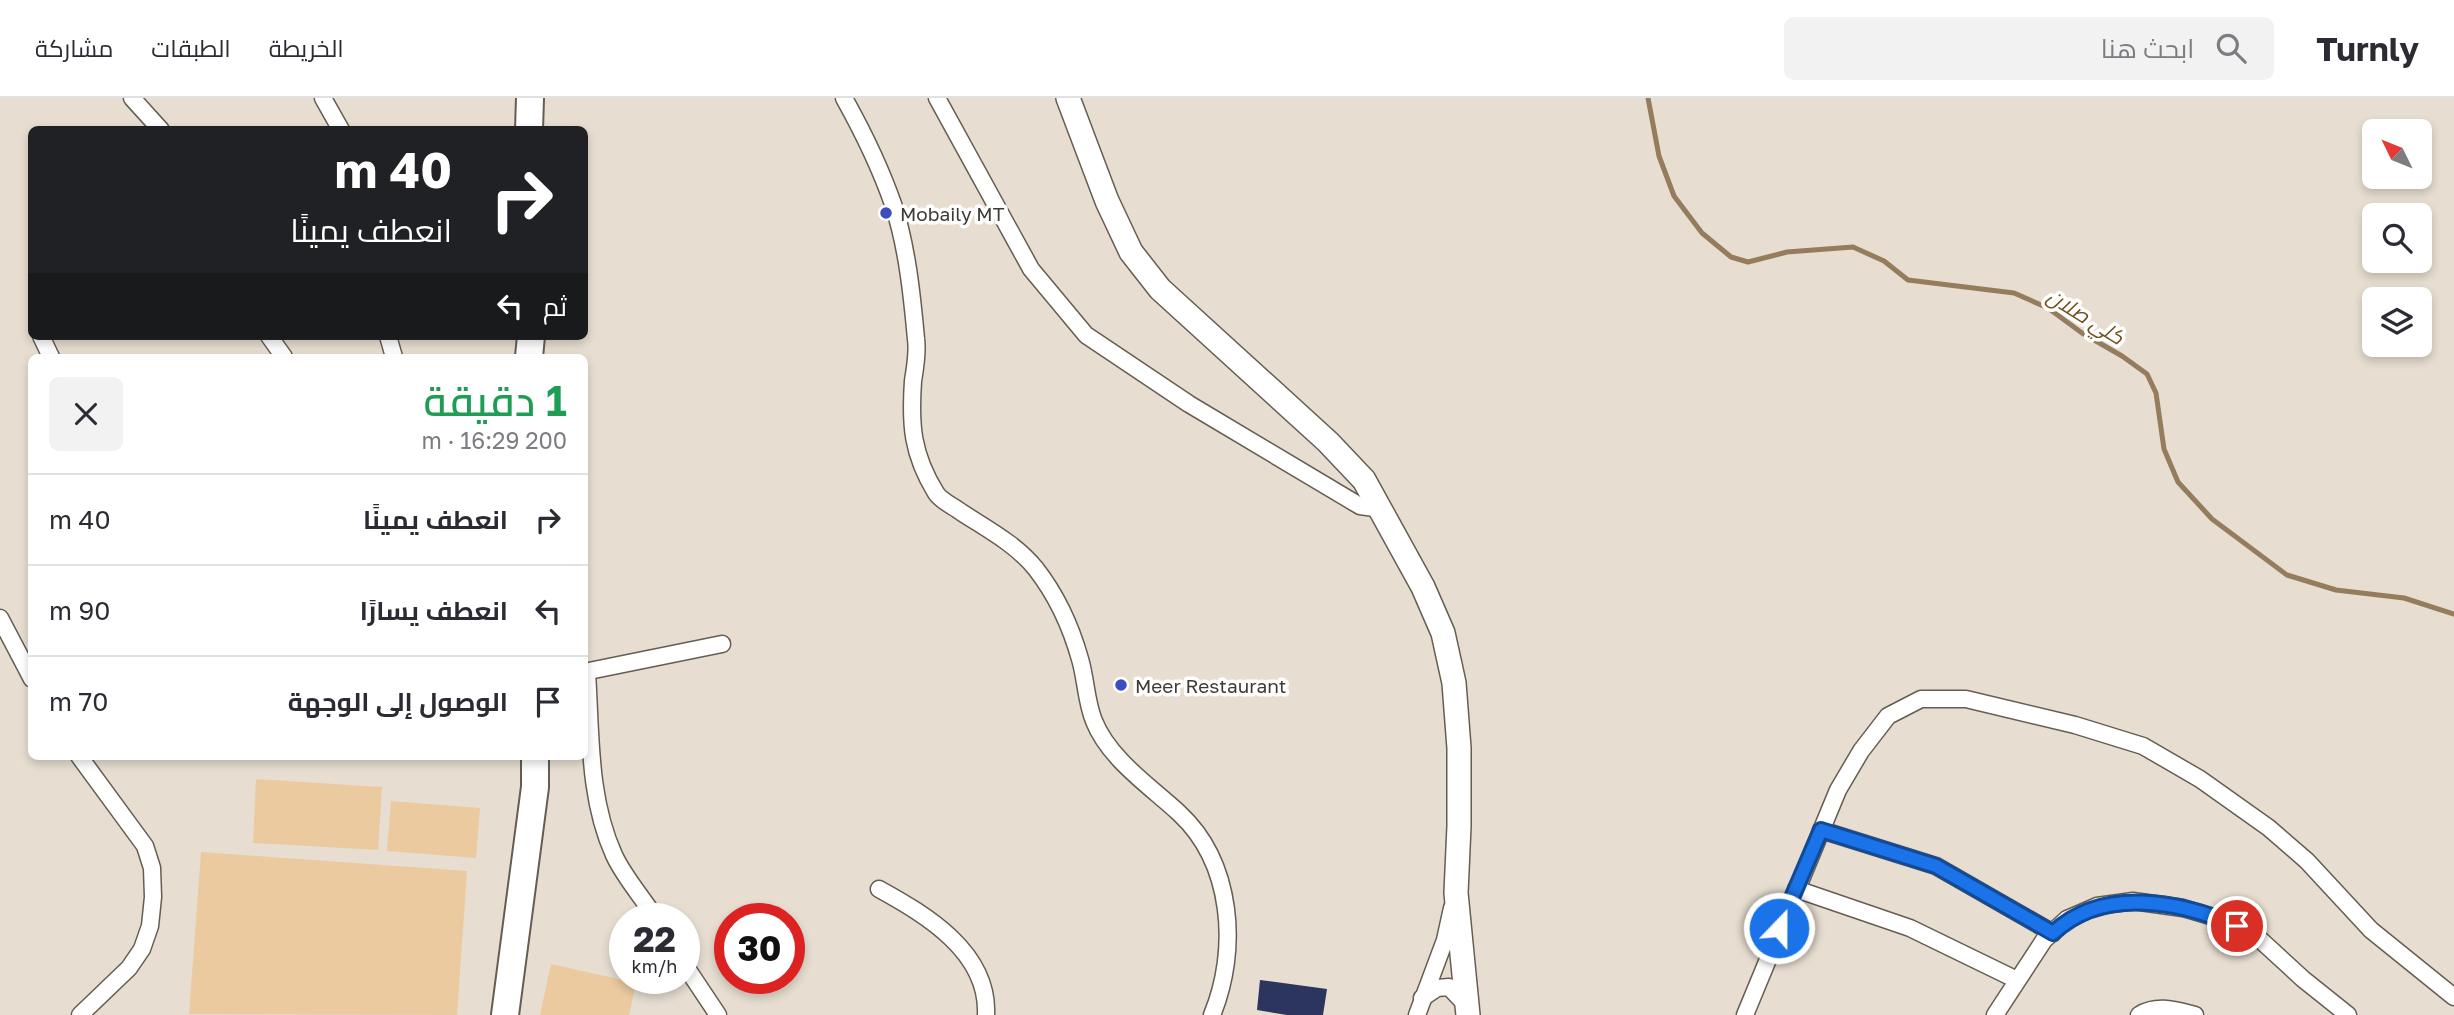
<!DOCTYPE html>
<html lang="ar">
<meta charset="utf-8">
<style>
:root{--surface:#fff;--page:#f2f2f3;--text:#2b2b33;--muted:#7c7c81;--line:#e1e1e2}
body{margin:0;font-family:"Golos Text",Cairo,sans-serif;background:var(--page);color:var(--text);direction:rtl;height:100vh;display:flex;flex-direction:column;font-size:26px;white-space:nowrap}
*{box-sizing:border-box;margin:0}
p{font-size:23px;color:var(--muted)}
.icon{flex:none;width:38px;height:38px;fill:none;stroke:currentColor;stroke-width:2;stroke-linecap:round;stroke-linejoin:round}
.map{position:relative;flex:1;overflow:hidden;direction:ltr}
.sheet{position:absolute;left:28px;top:256px;width:560px;height:406px;display:flex;flex-direction:column;background:var(--surface);border-radius:10px;box-shadow:0 4px 10px #0003;direction:rtl}
.sheet>*{flex:none}
.guide{position:absolute;left:28px;top:28px;width:560px;height:214px;border-radius:10px;box-shadow:0 4px 10px #0003;direction:rtl;background:#202124;color:#fff;overflow:hidden}
.needle{width:46px;rotate:313deg}
.buttons{position:absolute;left:2362px;top:21px;display:grid;gap:14px}
.buttons a{display:grid;place-items:center;width:70px;height:70px;border-radius:10px;background:var(--surface);box-shadow:0 4px 10px #0003;font-size:35px}
.speed{position:absolute;left:609px;top:805px;display:flex;gap:14px;font-size:35px;font-weight:700;text-align:center}
.speed>*{display:grid;place-content:center;width:91px;height:91px;border-radius:50%;background:var(--surface);box-shadow:0 4px 10px #0003;line-height:1}
.speed small{font-size:18px;font-weight:400}
.speed .limit{border:10px solid #d22;background:#fff;color:#111}
.pin{position:absolute;display:grid;place-items:center;width:60px;height:60px;color:#fff;margin:-30px;border:4px solid #fff;border-radius:50%;box-shadow:0 2px 7px #0007}
.me{position:absolute;width:77px;margin:-38px;rotate:22deg;stroke-linejoin:round;filter:drop-shadow(0 0 5px #0008)}
.turn{display:flex;align-items:center;gap:24px;height:147px;padding:0 21px;font-size:32px}
.turn .icon{width:91px;height:91px;stroke-width:2.5}
.turn b{display:block;font-size:49px;line-height:60px}
.then{display:flex;align-items:center;height:66px;padding:0 21px;background:#0003;gap:14px;font-size:26px}
.round{display:grid;place-items:center;flex:none;width:74px;height:74px;border-radius:10px;background:var(--page)}
.head{display:flex;align-items:center;justify-content:space-between;height:119px;padding:0 21px}
h1{font-size:42px;font-weight:600;line-height:52px;color:#1e9e55}
ul{padding:0;list-style:none}
li{display:flex;align-items:center;gap:21px;height:91px;padding:0 21px;border-top:2px solid var(--line)}
li div{flex:1}
li b{display:block;font-size:26px}
li em{font-style:normal}
header{display:flex;align-items:center;gap:42px;box-sizing:border-box;height:98px;padding:0 35px;background:var(--surface);border-bottom:2px solid var(--line)}
header strong{font-size:33px}
nav{display:flex;gap:38px;margin-inline-start:auto;font-size:24px}
.search{width:490px;height:63px;background:var(--page);display:flex;align-items:center;gap:18px;box-sizing:border-box;padding:0 24px;border-radius:10px;color:var(--muted);font-size:26px}
.map>svg:first-child{display:block}
.green{fill:#ebcaa0}
.lines{fill:none;stroke-linecap:round;stroke-linejoin:round}
.stream{stroke:#947c5c;stroke-width:5}
.building{fill:#2b355d}
.street-casing{stroke:#655d52;stroke-width:19}
.secondary-casing{stroke:#655d52;stroke-width:26}
.primary-casing{stroke:#655d52;stroke-width:30}
.street{stroke:#fff;stroke-width:16}
.secondary{stroke:#fff;stroke-width:23}
.primary{stroke:#fff;stroke-width:26}
.route-casing{stroke:#114b97;stroke-width:18}
.route{stroke:#1a73e8;stroke-width:12}
.poi-dot{fill:#3d4dc0;stroke:#fff;stroke-width:2.5}
.labels{text-anchor:middle;dominant-baseline:central;stroke-width:7;stroke-linejoin:round;paint-order:stroke}
.poi-label{font-size:19px;fill:#3e3a35;stroke:#fff;text-anchor:start}
.water-label{font-size:21px;font-style:italic;fill:#704e1a;stroke:#fff}
</style>
<header>
<strong>Turnly</strong>
<div class="search"><svg class="icon" aria-label="search" viewBox="0 0 24 24"><circle cx="10" cy="10" r="6"/><path d="M15 15l6 6"/></svg>ابحث هنا</div>
<nav><a>الخريطة</a><a>الطبقات</a><a>مشاركة</a></nav>
</header>
<div class="map">
<svg width="2454" height="917" viewBox="0 0 2454 917">
<rect width="100%" height="100%" fill="#e7ded1"/>
<!-- green -->
<g class="green">
<path d="M256,681l126,8 -4,63 -125,-7z"/>
<path d="M391,703l89,7 -4,50 -89,-7z"/>
<path d="M201,754l266,19 -10,144 -268,-1z"/>
<path d="M551,866l85,19 -7,32h-89z"/>
</g>
<g class="lines">
<!-- stream -->
<path class="stream" d="M1648,0l11,58 15,40 28,37 29,24 17,5 39,-10 66,-5 31,14 24,19 106,13 34,15 34,25 40,23 25,18 9,19 8,56 14,33 34,37 75,56 49,15 68,8 50,16"/>
</g>
<!-- building -->
<path class="building" d="M1260,882l67,9 -4,26h-36l-30,-5z"/>
<g class="lines">
<defs>
<g id="street">
<path d="M132,0l29,32"/>
<path d="M323,0l18,32"/>
<path d="M844,0c19,34 36,69 49,106 14,42 19,91 23,135 2,14 -1,29 -3,42 -3,44 -1,73 23,112 5,8 17,13 25,19 26,17 55,32 75,57 21,27 35,58 44,90 6,20 6,43 14,62 15,38 57,66 85,92 54,50 60,137 33,202"/>
<path d="M937,0l94,171 55,66 103,69 171,102 22,3"/>
<path d="M41,238l10,21"/>
<path d="M269,238l15,21"/>
<path d="M388,238l6,21"/>
<path d="M0,520l32,61"/>
<path d="M584,574l138,-28"/>
<path d="M587,574c4,61 1,126 27,183 10,22 29,43 42,64"/>
<path d="M79,658l66,90 7,22 1,29 -3,29 -8,23 -13,19 -49,47"/>
<path d="M1821,732l115,36 117,67"/>
<path d="M879,791c47,26 110,63 107,126"/>
<path d="M1796,791l114,39 107,52"/>
<path d="M684,866l34,51"/>
<path d="M1422,900l15,-10 12,-1 19,20"/>
<path d="M1417,917l28,-75 7,-32"/>
<path d="M1745,917l93,-225 23,-39 27,-35 33,-17h45l109,26 68,21 57,33 69,49 38,33 64,69 83,67"/>
<path d="M1995,917l49,-75 23,-21 30,-13 36,-5 50,7 37,11 34,15 49,45 45,36"/>
<path d="M2139,917c18,-11 36,-5 56,0"/>
</g>
<path id="secondary" d="M1068,0l39,103 24,51 29,37 168,153 36,38 59,107 20,46 11,50 5,65v78l-3,67 12,122"/>
<g id="primary">
<path d="M529,32l1,-32"/>
<path d="M529,259l2,-21"/>
<path d="M505,917l30,-228v-31"/>
</g>
</defs>
<!-- street casing -->
<use href="#street" class="street-casing"/>
<!-- secondary casing -->
<use href="#secondary" class="secondary-casing"/>
<!-- primary casing -->
<use href="#primary" class="primary-casing"/>
<!-- street -->
<use href="#street" class="street"/>
<!-- secondary -->
<use href="#secondary" class="secondary"/>
<!-- primary -->
<use href="#primary" class="primary"/>
</g>
<g class="lines">
<defs>
<path id="route" d="M1779,830l42,-98 115,36 117,67c50,-47 126,-32 184,-7"/>
</defs>
<!-- route casing -->
<use href="#route" class="route-casing"/>
<!-- route -->
<use href="#route" class="route"/>
</g>
<!-- markers -->
<g class="poi-dot">
<circle cx="886" cy="115" r="7"/>
<circle cx="1121" cy="587" r="7"/>
</g>
<g class="labels">
<!-- poi labels -->
<g class="poi-label">
<text x="900" y="115">Mobaily MT</text>
<text x="1135" y="587">Meer Restaurant</text>
</g>
<!-- water labels -->
<g class="water-label">
<text transform="translate(2086 218) rotate(32)">كلي صلان</text>
</g>
</g>
</svg>
<div class="buttons">
<a><svg class="needle" viewBox="-14 -14 28 28"><path d="M0-13l5 13h-10z" fill="#e53935"/><path d="M0 13l5-13h-10z" fill="#7c7c81"/></svg></a>
<a><svg class="icon" aria-label="search" viewBox="0 0 24 24"><circle cx="10" cy="10" r="6"/><path d="M15 15l6 6"/></svg></a>
<a><svg class="icon" aria-label="layers" viewBox="0 0 24 24"><path d="M12 4l9 5-9 5-9-5zM3 14l9 5 9-5"/></svg></a>
</div>
<div class="speed"><div>22<small>km/h</small></div><div class="limit">30</div></div>
<div class="pin" style="left:2237px;top:828px;background:#d93025"><svg class="icon" aria-label="arrive" viewBox="0 0 24 24"><path d="M6 21V4h12l-3 4 3 4H6"/></svg></div>
<svg class="me" style="left:1779px;top:830px" viewBox="-20 -20 40 40"><circle r="17" fill="#1a73e8" stroke="#fff" stroke-width="3"/><path d="M0-11L8 9 0 5-8 9z" fill="#fff"/></svg>
<div class="guide">
<div class="turn"><svg class="icon" aria-label="right" viewBox="0 0 24 24"><path d="M7 20v-9h11M14 6l5 5-5 5"/></svg><div><b>40 m</b>انعطف يمينًا</div></div>
<div class="then">ثم<svg class="icon" aria-label="left" viewBox="0 0 24 24"><path d="M17 20v-9H6M10 6l-5 5 5 5"/></svg></div>
</div>
<section class="sheet">
<div class="head"><div><h1>1 دقيقة</h1><p>200 m · 16:29</p></div><a class="round"><svg class="icon" aria-label="close" viewBox="0 0 24 24"><path d="M6 6l12 12M18 6L6 18"/></svg></a></div>
<ul>
<li><svg class="icon" aria-label="right" viewBox="0 0 24 24"><path d="M7 20v-9h11M14 6l5 5-5 5"/></svg><div><b>انعطف يمينًا</b></div><em>40 m</em></li>
<li><svg class="icon" aria-label="left" viewBox="0 0 24 24"><path d="M17 20v-9H6M10 6l-5 5 5 5"/></svg><div><b>انعطف يسارًا</b></div><em>90 m</em></li>
<li><svg class="icon" aria-label="arrive" viewBox="0 0 24 24"><path d="M6 21V4h12l-3 4 3 4H6"/></svg><div><b>الوصول إلى الوجهة</b></div><em>70 m</em></li>
</ul>
</section>
</div>
